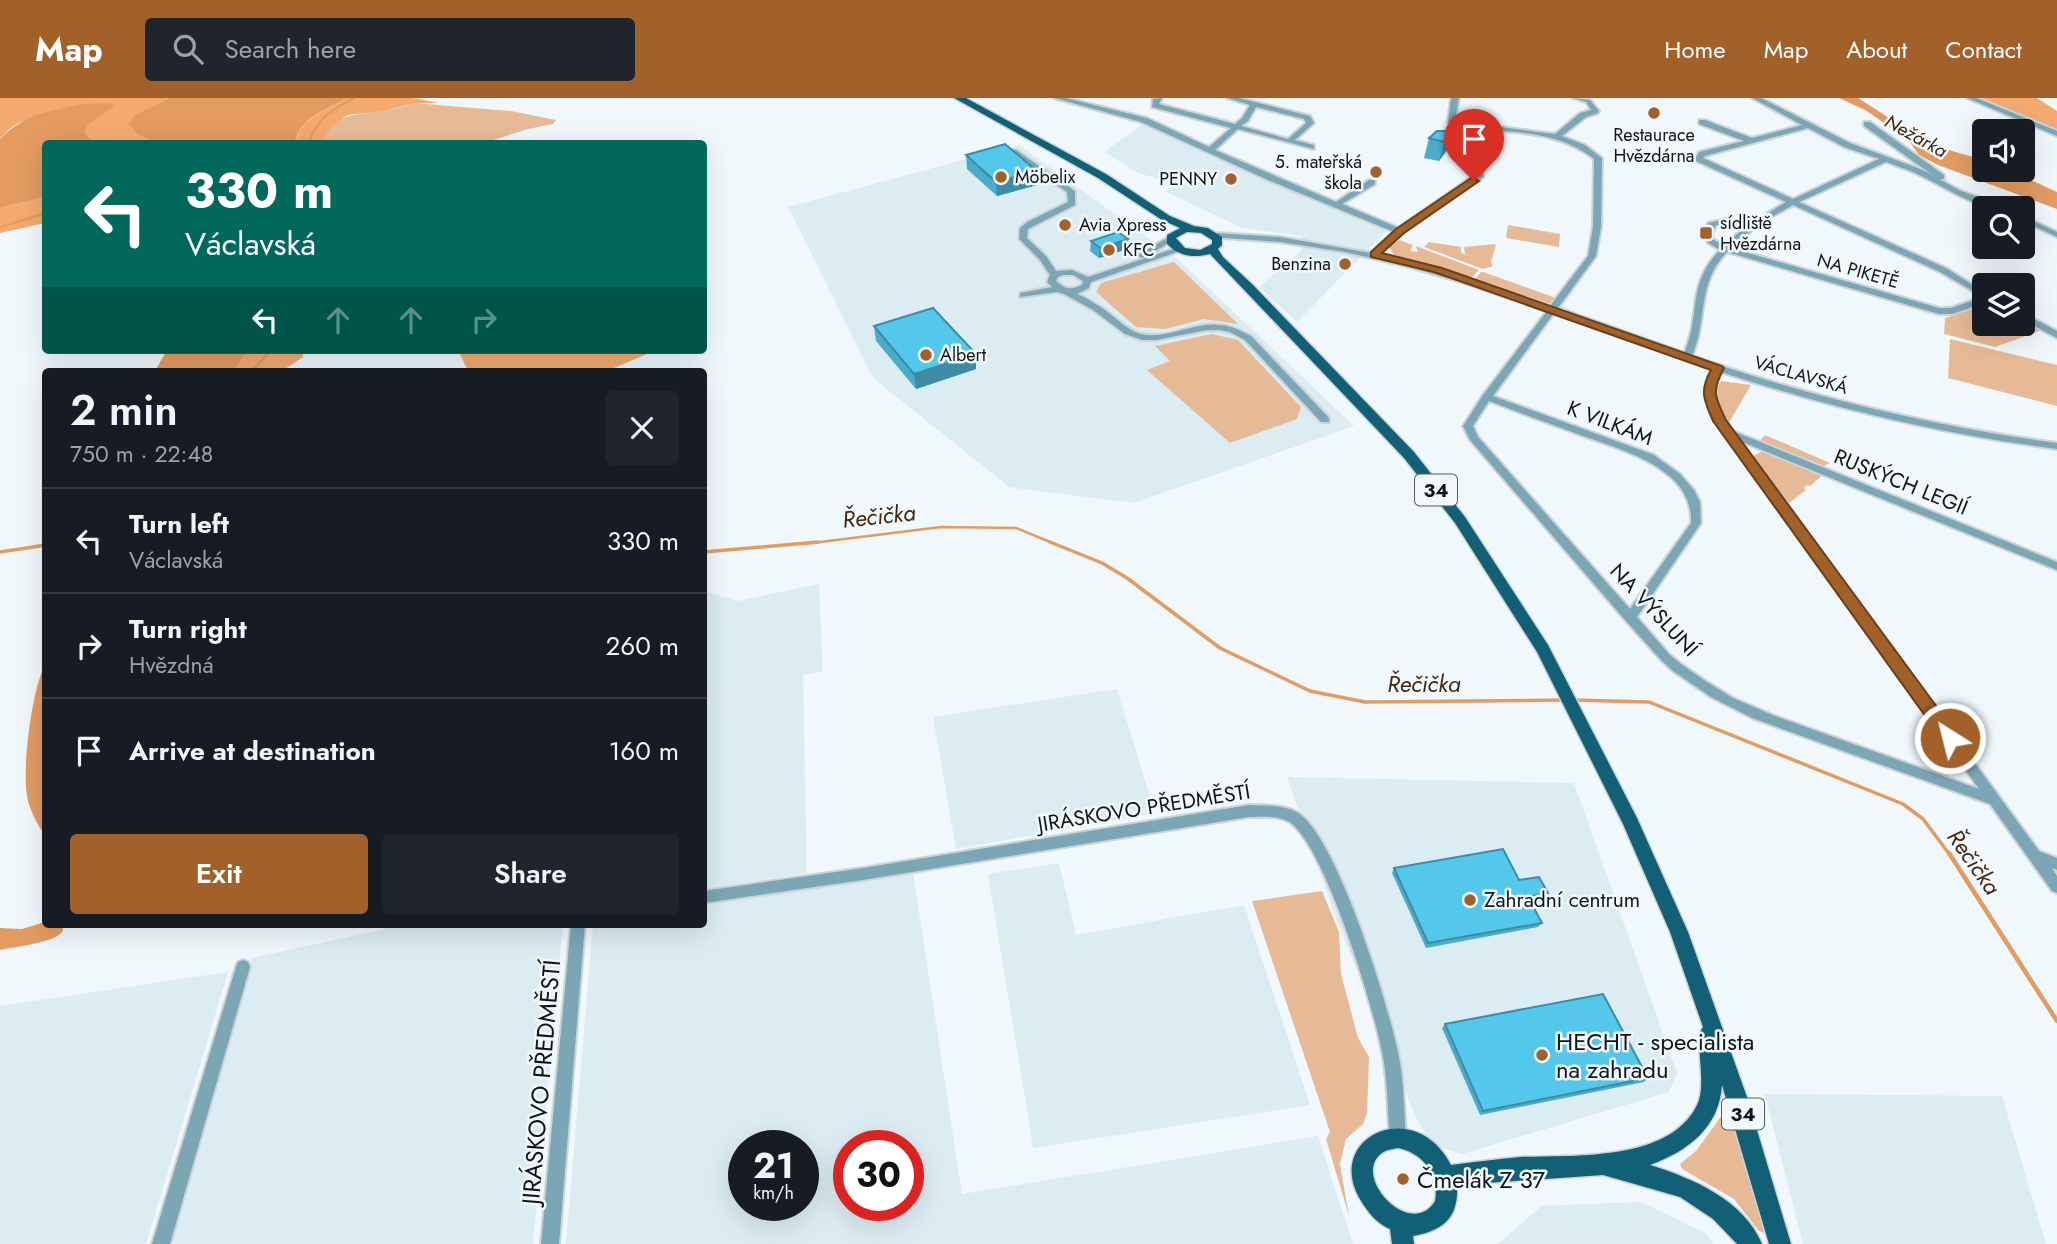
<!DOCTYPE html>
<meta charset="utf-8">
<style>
:root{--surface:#171b24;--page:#20242c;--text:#f1f3f6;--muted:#9ea1a6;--line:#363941;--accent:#a16129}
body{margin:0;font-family:Jost,sans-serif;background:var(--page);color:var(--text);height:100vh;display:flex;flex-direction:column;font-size:26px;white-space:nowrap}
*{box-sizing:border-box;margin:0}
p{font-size:23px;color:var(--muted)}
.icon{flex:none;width:38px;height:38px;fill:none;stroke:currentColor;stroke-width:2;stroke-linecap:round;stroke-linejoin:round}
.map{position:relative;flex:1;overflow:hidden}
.details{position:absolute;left:42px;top:270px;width:665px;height:560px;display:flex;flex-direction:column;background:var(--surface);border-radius:7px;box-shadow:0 7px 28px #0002}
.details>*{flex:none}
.hud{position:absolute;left:42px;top:42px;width:665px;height:214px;border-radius:7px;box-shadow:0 7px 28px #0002;background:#00695c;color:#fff;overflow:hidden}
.fabs{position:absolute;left:1972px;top:21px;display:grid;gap:14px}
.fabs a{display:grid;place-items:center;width:63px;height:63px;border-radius:7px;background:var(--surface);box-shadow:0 7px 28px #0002;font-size:35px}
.speed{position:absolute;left:728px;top:1032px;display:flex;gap:14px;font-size:35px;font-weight:700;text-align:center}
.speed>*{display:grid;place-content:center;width:91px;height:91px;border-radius:50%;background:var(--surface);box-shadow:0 7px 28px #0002;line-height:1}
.speed small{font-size:18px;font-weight:400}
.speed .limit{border:10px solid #d22;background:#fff;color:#111}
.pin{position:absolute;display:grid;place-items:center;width:60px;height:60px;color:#fff;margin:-72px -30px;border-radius:50% 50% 50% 0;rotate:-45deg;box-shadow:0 0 7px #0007}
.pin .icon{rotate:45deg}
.me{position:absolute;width:77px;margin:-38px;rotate:324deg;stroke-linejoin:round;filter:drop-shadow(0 0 5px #0008)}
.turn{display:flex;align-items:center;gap:24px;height:147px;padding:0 28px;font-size:32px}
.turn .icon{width:91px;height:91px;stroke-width:2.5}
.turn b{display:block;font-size:49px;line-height:60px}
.lanes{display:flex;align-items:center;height:66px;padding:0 28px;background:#0003;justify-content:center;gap:35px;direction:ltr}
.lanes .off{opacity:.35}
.round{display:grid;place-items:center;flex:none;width:74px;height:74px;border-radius:7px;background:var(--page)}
.head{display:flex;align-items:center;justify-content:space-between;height:119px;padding:0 28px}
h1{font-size:42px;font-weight:600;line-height:52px}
.primary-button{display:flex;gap:14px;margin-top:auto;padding:14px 28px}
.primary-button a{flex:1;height:80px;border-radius:7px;background:var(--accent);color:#fff;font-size:28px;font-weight:600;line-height:80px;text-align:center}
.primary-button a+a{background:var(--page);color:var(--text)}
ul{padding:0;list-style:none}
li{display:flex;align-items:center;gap:21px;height:105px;padding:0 28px;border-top:2px solid var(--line)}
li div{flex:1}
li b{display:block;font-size:26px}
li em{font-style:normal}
header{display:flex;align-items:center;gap:42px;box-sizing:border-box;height:98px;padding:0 35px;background:var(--accent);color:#fff}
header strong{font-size:33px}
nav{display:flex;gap:38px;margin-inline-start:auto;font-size:24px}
.search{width:490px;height:63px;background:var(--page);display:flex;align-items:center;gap:18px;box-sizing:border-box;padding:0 24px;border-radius:7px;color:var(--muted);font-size:26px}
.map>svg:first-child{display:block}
.built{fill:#dbecf2;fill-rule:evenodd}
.green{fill:#e7ba97}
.forest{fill:#f4aa6f}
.water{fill:#e39b60}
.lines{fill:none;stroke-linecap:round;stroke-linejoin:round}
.stream-far2{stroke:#e39b60;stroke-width:2.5}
.stream-far1{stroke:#e39b60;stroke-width:3.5}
.stream{stroke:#e39b60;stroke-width:4.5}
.minor-casing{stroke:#ccd4d7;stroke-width:4}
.major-casing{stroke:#ccd4d7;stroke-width:3}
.minor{fill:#7ba6b5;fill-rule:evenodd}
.major{fill:#126075;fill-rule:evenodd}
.wall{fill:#48acca}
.shaded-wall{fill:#3b8ca4}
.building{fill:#54c8eb;stroke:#3b8ca4;stroke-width:2}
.route{fill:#a16129;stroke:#693f1b;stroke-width:2}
.poi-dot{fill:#a16129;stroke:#f0f8fc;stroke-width:2.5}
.labels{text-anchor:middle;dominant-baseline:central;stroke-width:5;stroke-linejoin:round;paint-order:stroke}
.far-poi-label{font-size:18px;fill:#121516;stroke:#f0f8fc;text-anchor:start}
.far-street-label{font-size:18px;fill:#121516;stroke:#f0f8fc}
.far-water-label{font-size:19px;font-style:italic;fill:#44270d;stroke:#f0f8fc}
.shield{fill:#f0f8fc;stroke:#55595b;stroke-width:2}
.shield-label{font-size:19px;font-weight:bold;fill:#121516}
.street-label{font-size:21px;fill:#121516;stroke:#f0f8fc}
.poi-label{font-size:21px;fill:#121516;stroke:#f0f8fc;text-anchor:start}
.water-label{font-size:23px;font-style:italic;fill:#44270d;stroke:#f0f8fc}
.near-poi-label{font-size:24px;fill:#121516;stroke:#f0f8fc;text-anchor:start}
.near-street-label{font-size:24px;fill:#121516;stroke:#f0f8fc}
</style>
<header>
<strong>Map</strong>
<div class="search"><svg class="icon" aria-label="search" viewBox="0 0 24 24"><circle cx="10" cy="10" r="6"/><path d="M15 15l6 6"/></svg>Search here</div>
<nav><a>Home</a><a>Map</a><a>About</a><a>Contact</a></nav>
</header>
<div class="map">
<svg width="2057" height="1146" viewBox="0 0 2057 1146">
<rect width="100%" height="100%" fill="#f0f8fc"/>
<!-- built -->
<g class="built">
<path d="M1144,25l70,35 173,72 -90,92 -38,-35 43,-37 -1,-14 -61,-9 -76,-36 13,-7 -39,-11 -34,-21z"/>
<path d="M1019,47l161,116 174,165 -220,77 -125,-16 -136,-109 -85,-171z"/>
<path d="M819,486l4,87 -20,4 4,198 -103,16v-298l33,10z"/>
<path d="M1117,591l38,124 -199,36 -23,-132z"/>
<path d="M1287,679l287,6 103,290 -8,19 -207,62 -24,-7 -8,-6 -13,-21 -80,-199z"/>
<path d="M1059,765l17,72 168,-30 66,200 -277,43 -45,-274z"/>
<path d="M913,774l49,322 356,-58 35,108h-787l27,-320h111v-21zM744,1048h59v60h-59zM849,1048h59v60h-59z"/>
<path d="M408,826h155l-30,320h-361l80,-286z"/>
<path d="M228,874l-82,272h-146v-238z"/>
<path d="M1765,996l237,2 44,148h-243z"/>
<path d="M1641,1104l64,31 8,11h-215l44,-38z"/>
</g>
<!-- green -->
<g class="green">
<path d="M415,5l96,8 45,9 -3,4 -25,5 -44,14 -164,1c10,-30 35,-29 61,-33 12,-1 23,-5 34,-8z"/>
<path d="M1508,127l52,9 -1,13 -53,-9z"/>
<path d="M1399,142l14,5 -3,6 8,1 -2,-6 63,24 -8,8 -77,-23 -5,-8z"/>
<path d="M1429,144l32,5v6l15,5 -11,-4 -1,-7 32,-3 -5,18 2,4 -10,3 -59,-22z"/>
<path d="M1174,164l64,62 -34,-5 -39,10 -29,-2 -40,-35 5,-9z"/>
<path d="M1481,174h2l73,26 -5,5 -7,1 -69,-24z"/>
<path d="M1984,207v19h39v-5l19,11 -47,17 -51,-13 1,-16z"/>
<path d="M1212,236l26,6 63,67 -4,12 -67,24 -83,-73 23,-9 -15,-15z"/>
<path d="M1950,241l107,26v41l-109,-28z"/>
<path d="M1721,283l30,4 -23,39 -15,-30z"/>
<path d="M1765,337l65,28 -9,4 -62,-25z"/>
<path d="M1763,353l5,2 56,21 -14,12 -3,-1 -3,3 2,2 -17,13 -36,-47z"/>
<path d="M1322,793l17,41 2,42 17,64 11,19 -2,56 -4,11 -17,15 -6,25 9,52 -23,-77 4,-7 -78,-231z"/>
<path d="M1732,1012l33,123 -6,-2 -25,-32 -52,-30 -2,-5 16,-13 29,-40z"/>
</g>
<!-- forest -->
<g class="forest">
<path d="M0,0h169l-33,17 2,20 17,8h-60l-10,-10 3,-8 26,-19c-15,-8 -88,10 -102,21 -4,3 -8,8 -12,12z"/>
<path d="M346,0h68l25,5h-24l-31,8 -37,4 -15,11 -12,17 -25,1c4,-27 31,-33 51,-46z"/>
<path d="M1981,0h56l20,13v19z"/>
<path d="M45,99v26l-45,10v-25z"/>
<path d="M248,252h55v7l-21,14h-48z"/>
<path d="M458,252h212l-23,4 -40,17h-139z"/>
</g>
<!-- water -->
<g class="water">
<path d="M169,0h177c-20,13 -47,19 -51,45h-140l-17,-8 -9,-12 6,-8z"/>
<path d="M1839,0h19l36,23 58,30 32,9v10h25l48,22v17l-119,-44 -19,-10 -10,-14 -42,-30z"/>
<path d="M82,6l27,-1 6,3 -27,19 -3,8 10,10 -49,1 -1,53 -45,11v-69c26,-26 48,-27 82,-35z"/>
<path d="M167,252h81l-14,21h-79z"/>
<path d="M45,566v171c-7,-9 -17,-28 -18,-40 -5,-29 5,-104 18,-131z"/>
<path d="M45,824l18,2c0,4 1,7 -3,10 -10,9 -46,13 -60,16v-22l22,1z"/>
</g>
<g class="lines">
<!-- stream-far2 -->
<g class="stream-far2">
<path d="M308,46c9,-25 23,-34 46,-46"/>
<path d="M0,129l46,-14"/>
<path d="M252,273l19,-21"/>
<path d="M804,446l137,-17 75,1 39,16"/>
</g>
<!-- stream-far1 -->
<g class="stream-far1">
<path d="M1050,444l52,21 25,15 93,70 90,43 55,11 200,-2"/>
<path d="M0,454l46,-7"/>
<path d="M704,454l114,-10"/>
<path d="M1573,602l76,2 254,102 20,15 27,36"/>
</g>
<!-- stream -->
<path class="stream" d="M1949,755l108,168"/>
<defs>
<g id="minor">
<path d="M1054,0h12l81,20 62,29 22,-19 -79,-21 1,-8 9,-1 -3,6 76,20 7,-6 8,-13 -23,-7h12l71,18 4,7 -19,17 19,5v4l-76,-20 -23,21 121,52 33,-22h6v4l-33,20 57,24 77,-54 8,-45 -36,-7 3,-24h8l-4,21 14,4 86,11 25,-21 11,-3 -5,-8 -13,-4 17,2 9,11 -1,2 -12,4 -24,19 23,9 17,13 -1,69 -5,29 -38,52 126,45c17,-37 2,-69 36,-103l-12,-7 -4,-8 4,-12 18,-4 22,6 38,-23 -90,-41 -1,-2 4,-7 45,-11 -45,-17v-4h6l47,18 50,-13 -50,-27h9l89,45 73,27 38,21 43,15 1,2c-33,0 -59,-21 -88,-34 -10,-5 -21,-8 -31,-12l-87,40 147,66 38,24v11l-32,11h-13l-212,-62c-31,32 -19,68 -35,104 119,41 240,70 365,87v6c-115,-15 -226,-41 -336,-77 -11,23 -3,40 12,59l324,131v8l-317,-129 299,410 18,7v12l-5,-2 5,8v17l-5,-2 -62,-87 -238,-86 -41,-21 -38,-26 -12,-11 -35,-39 -156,-181 -7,-14 20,-31 64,-84 -79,-27 -62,-18 -61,-14 -65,-10 -68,-5v-4h3l65,4 91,16 23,-21 -126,-52 -127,-58zM1256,9l48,12 2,4 -18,16 -47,-13 7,-5zM1808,30l36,19 35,12 -86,40 -90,-41 2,-2zM1491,32c38,3 72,5 103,29l-1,68 -5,29 -38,50 -76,-26 -96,-25 25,-22 80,-56zM1793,107l147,67 43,25 -32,11h-12l-208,-60 30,-25zM1730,126l13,5 -19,16 -10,-5 -2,-5 4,-10zM1554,215l159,56c-10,19 -8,34 2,52l264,368 -204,-73 -42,-18 -26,-16 -26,-18 -12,-10 -32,-37 64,-94 -1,-21 -6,-12 -14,-16 -26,-19 -161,-59zM1489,303c29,11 58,22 86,32 42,16 119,33 116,90l-61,86 -152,-172 -5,-11z"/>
<path d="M1967,0h10l80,33v5z"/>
<path d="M1864,24h6l74,53v4h-6l-74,-53z"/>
<path d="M1010,52h6l59,41v14l-47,24 -1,9 19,18 10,15 16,-1 16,7 88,-29 7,2 -92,32 -2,6 -12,6c10,4 19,10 28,16 11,8 22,20 36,24 27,6 53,-13 80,-9 11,1 20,6 30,11l78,82v4h-8l-76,-82 -15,-8 -10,-2h-13l-51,10h-14l-17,-6 -32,-24 -29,-16 -7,-2 -37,5v-4l32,-6 -5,-5 3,-7 -10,-15 -21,-21 1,-11 7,-6 41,-20 -1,-10 -57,-38zM1063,177h10l10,6 -1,4c-12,5 -16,5 -26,-4l2,-4z"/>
<path d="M2023,118l34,16v5l-34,-16z"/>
<path d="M1167,140l7,2 -31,18 -7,-2z"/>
<path d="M2023,215l34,18v7l-34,-18z"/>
<path d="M1249,707c16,1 38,-1 52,10 38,30 88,191 98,242 5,26 5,53 7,80l-2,6 -6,2 -6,-2 -2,-6c-3,-27 -2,-54 -7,-80 -9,-49 -56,-205 -92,-234 -11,-8 -29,-6 -42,-6l-386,63 -159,23v-12l159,-23z"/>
<path d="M571,826h14l-26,320h-18z"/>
<path d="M243,862l5,2 2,5 -80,277h-18l84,-277 2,-5z"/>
</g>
<path id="major" d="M954,0h12l140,76 64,42 24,10 14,2 14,9v8l-4,4 5,8 30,28 161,167 51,65 83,128 89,173 51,114 60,168 43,144h-22l-47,-159c-3,43 -34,66 -72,80 42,13 94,35 112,79h-25l-24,-25 -33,-22 -77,-22 -146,10c2,33 -14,46 -44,51l1,8h-22l-2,-15c-12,-5 -20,-14 -27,-25 -44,-65 51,-111 88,-39 23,-3 46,-6 69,-8 52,-2 150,5 177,-52 11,-22 -4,-64 6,-78l-33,-95 -47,-108 -86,-172 -82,-129 -51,-65 -194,-204c-16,4 -30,3 -43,-10v-9l13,-7 -18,-8 -64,-42zM1187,134l14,1 11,7v4l-12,6 -15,-2 -9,-10zM1398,1050c25,5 42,27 37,53 -24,40 -85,-25 -53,-48 4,-3 11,-4 16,-5z"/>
</defs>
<!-- minor casing -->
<use href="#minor" class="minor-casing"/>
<!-- major casing -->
<use href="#major" class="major-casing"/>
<!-- minor -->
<use href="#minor" class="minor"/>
<!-- major -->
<use href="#major" class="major"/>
</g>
<!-- wall -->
<g class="wall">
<path d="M1452,33l-5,19 -8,11 -15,-3 5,-20z"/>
<path d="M966,57l71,16v14l-40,11 -30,-27z"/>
<path d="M1128,141l-1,10 -28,9 -9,-7 1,-10z"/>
<path d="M874,228l102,43 -60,20 -40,-48z"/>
<path d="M1394,770l125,12 29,13 -3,5 -15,3 12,22 -4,4 -112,21 -34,-75z"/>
<path d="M1445,926l203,54 -4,4 -164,33 -38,-87z"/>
</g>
<!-- shaded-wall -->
<g class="shaded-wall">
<path d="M1452,33l-5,19 -8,11 5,-19z"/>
<path d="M1037,73v14l-40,11 -1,-14z"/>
<path d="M1128,141l-1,10 -28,9 1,-10z"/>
<path d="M976,256v15l-60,20 -2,-15z"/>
</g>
<!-- building -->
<g class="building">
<path d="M1437,33h15l-8,11 -15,-4z"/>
<path d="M1005,46l32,27 -41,11 -30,-27z"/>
<path d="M1118,134l10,7 -28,9 -9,-7z"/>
<path d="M933,210l43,46 -62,20 -40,-48z"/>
<path d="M1503,751l16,31 20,-3 9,16 -20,4 14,26 -114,20 -34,-75z"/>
<path d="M1603,896l45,84 -165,33 -38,-87z"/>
</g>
<!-- route -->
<path class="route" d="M1471,80l8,3 -75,52 -22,20 60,15 280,98 2,2c-13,24 -9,29 2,52l230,313 3,5 -3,4h-12l-231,-321c-9,-21 -14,-30 -2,-51l-277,-98 -63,-15v-5l25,-23z"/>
<!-- markers -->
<g class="poi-dot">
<circle cx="1654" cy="15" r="7"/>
<circle cx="1376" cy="74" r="7"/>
<circle cx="1001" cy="79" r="7"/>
<circle cx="1231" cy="81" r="7"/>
<circle cx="1065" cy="127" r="7"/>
<rect x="1699" y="128" width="14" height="14" rx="3.5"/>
<circle cx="1109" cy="152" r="7"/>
<circle cx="1345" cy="166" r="7"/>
<circle cx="926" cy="257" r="7"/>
<circle cx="1470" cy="802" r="7"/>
<circle cx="1542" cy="957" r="7"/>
<circle cx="1403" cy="1081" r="7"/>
</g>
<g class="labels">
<!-- far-poi labels -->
<g class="far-poi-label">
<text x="1654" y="37" text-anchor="middle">Restaurace<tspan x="1654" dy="21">Hvězdárna</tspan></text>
<text x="1362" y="64" text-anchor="end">5. mateřská<tspan x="1362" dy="21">škola</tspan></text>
<text x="1015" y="79">Möbelix</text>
<text x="1217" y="81" text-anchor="end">PENNY</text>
<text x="1720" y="125">sídliště<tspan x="1720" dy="21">Hvězdárna</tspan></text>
<text x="1079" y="127">Avia Xpress</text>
<text x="1123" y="152">KFC</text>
<text x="1331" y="166" text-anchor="end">Benzina</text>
<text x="940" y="257">Albert</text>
</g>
<!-- far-street labels -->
<g class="far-street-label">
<text transform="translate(1858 173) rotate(16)">NA PIKETĚ</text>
<text transform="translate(1801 277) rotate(16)">VÁCLAVSKÁ</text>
</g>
<!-- far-water labels -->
<g class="far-water-label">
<text transform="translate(1916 38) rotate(29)">Nežárka</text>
</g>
<!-- shield labels -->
<g class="shield">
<rect x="1415" y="376.5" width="42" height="31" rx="5"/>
<rect x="1722" y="1000.5" width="42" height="31" rx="5"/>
</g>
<g class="shield-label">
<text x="1436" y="392">34</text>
<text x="1743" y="1016">34</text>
</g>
<!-- street labels -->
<g class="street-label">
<text transform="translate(1610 325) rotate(21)">K VILKÁM</text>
<text transform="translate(1901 384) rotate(22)">RUSKÝCH LEGIÍ</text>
<text transform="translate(1654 512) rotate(47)">NA VÝSLUNÍ</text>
<text transform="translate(1144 710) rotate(-9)">JIRÁSKOVO PŘEDMĚSTÍ</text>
</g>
<!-- poi labels -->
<g class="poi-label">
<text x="1484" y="802">Zahradní centrum</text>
</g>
<!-- water labels -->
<g class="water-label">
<text transform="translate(879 418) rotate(-6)">Řečička</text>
<text x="1424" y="586">Řečička</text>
<text transform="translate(1974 764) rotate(55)">Řečička</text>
</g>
<!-- near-poi labels -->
<g class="near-poi-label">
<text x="1556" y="943">HECHT - specialista<tspan x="1556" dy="28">na zahradu</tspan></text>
<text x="1417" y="1081">Čmelák Z 37</text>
</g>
<!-- near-street labels -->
<g class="near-street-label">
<text transform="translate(541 984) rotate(-85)">JIRÁSKOVO PŘEDMĚSTÍ</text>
</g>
</g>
</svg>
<div class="fabs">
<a><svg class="icon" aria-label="sound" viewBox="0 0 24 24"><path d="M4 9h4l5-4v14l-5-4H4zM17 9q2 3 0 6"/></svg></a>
<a><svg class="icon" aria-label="search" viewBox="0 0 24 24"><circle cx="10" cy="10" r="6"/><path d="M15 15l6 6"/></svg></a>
<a><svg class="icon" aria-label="layers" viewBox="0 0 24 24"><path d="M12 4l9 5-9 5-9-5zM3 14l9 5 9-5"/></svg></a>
</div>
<div class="speed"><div>21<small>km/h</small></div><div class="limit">30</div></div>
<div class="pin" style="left:1474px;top:83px;background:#d93025"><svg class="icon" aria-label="arrive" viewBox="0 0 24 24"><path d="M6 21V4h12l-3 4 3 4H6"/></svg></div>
<svg class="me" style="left:1950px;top:640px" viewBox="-20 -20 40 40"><circle r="17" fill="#a16129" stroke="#fff" stroke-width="3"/><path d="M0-11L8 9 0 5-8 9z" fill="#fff"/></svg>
<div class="hud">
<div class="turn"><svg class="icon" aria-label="left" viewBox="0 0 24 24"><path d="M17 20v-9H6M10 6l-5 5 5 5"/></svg><div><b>330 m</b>Václavská</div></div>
<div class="lanes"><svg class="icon" aria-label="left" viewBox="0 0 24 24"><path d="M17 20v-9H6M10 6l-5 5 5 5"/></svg><svg class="icon off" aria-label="ahead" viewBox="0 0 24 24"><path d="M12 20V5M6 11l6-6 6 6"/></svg><svg class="icon off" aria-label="ahead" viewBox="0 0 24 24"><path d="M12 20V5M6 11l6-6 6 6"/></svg><svg class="icon off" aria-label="right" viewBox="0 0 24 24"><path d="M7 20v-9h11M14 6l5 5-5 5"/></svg></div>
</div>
<section class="details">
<div class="head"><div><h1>2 min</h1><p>750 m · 22:48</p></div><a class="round"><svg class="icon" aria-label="close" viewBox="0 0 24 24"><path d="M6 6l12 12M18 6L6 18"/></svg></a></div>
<ul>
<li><svg class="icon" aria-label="left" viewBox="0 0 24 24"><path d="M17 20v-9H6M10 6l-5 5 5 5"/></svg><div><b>Turn left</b><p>Václavská</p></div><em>330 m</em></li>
<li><svg class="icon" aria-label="right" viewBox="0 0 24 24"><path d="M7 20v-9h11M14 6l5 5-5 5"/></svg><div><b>Turn right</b><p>Hvězdná</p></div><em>260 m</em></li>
<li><svg class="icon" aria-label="arrive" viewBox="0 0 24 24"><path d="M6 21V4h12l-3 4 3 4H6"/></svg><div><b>Arrive at destination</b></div><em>160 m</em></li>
</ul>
<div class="primary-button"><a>Exit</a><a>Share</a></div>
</section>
</div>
